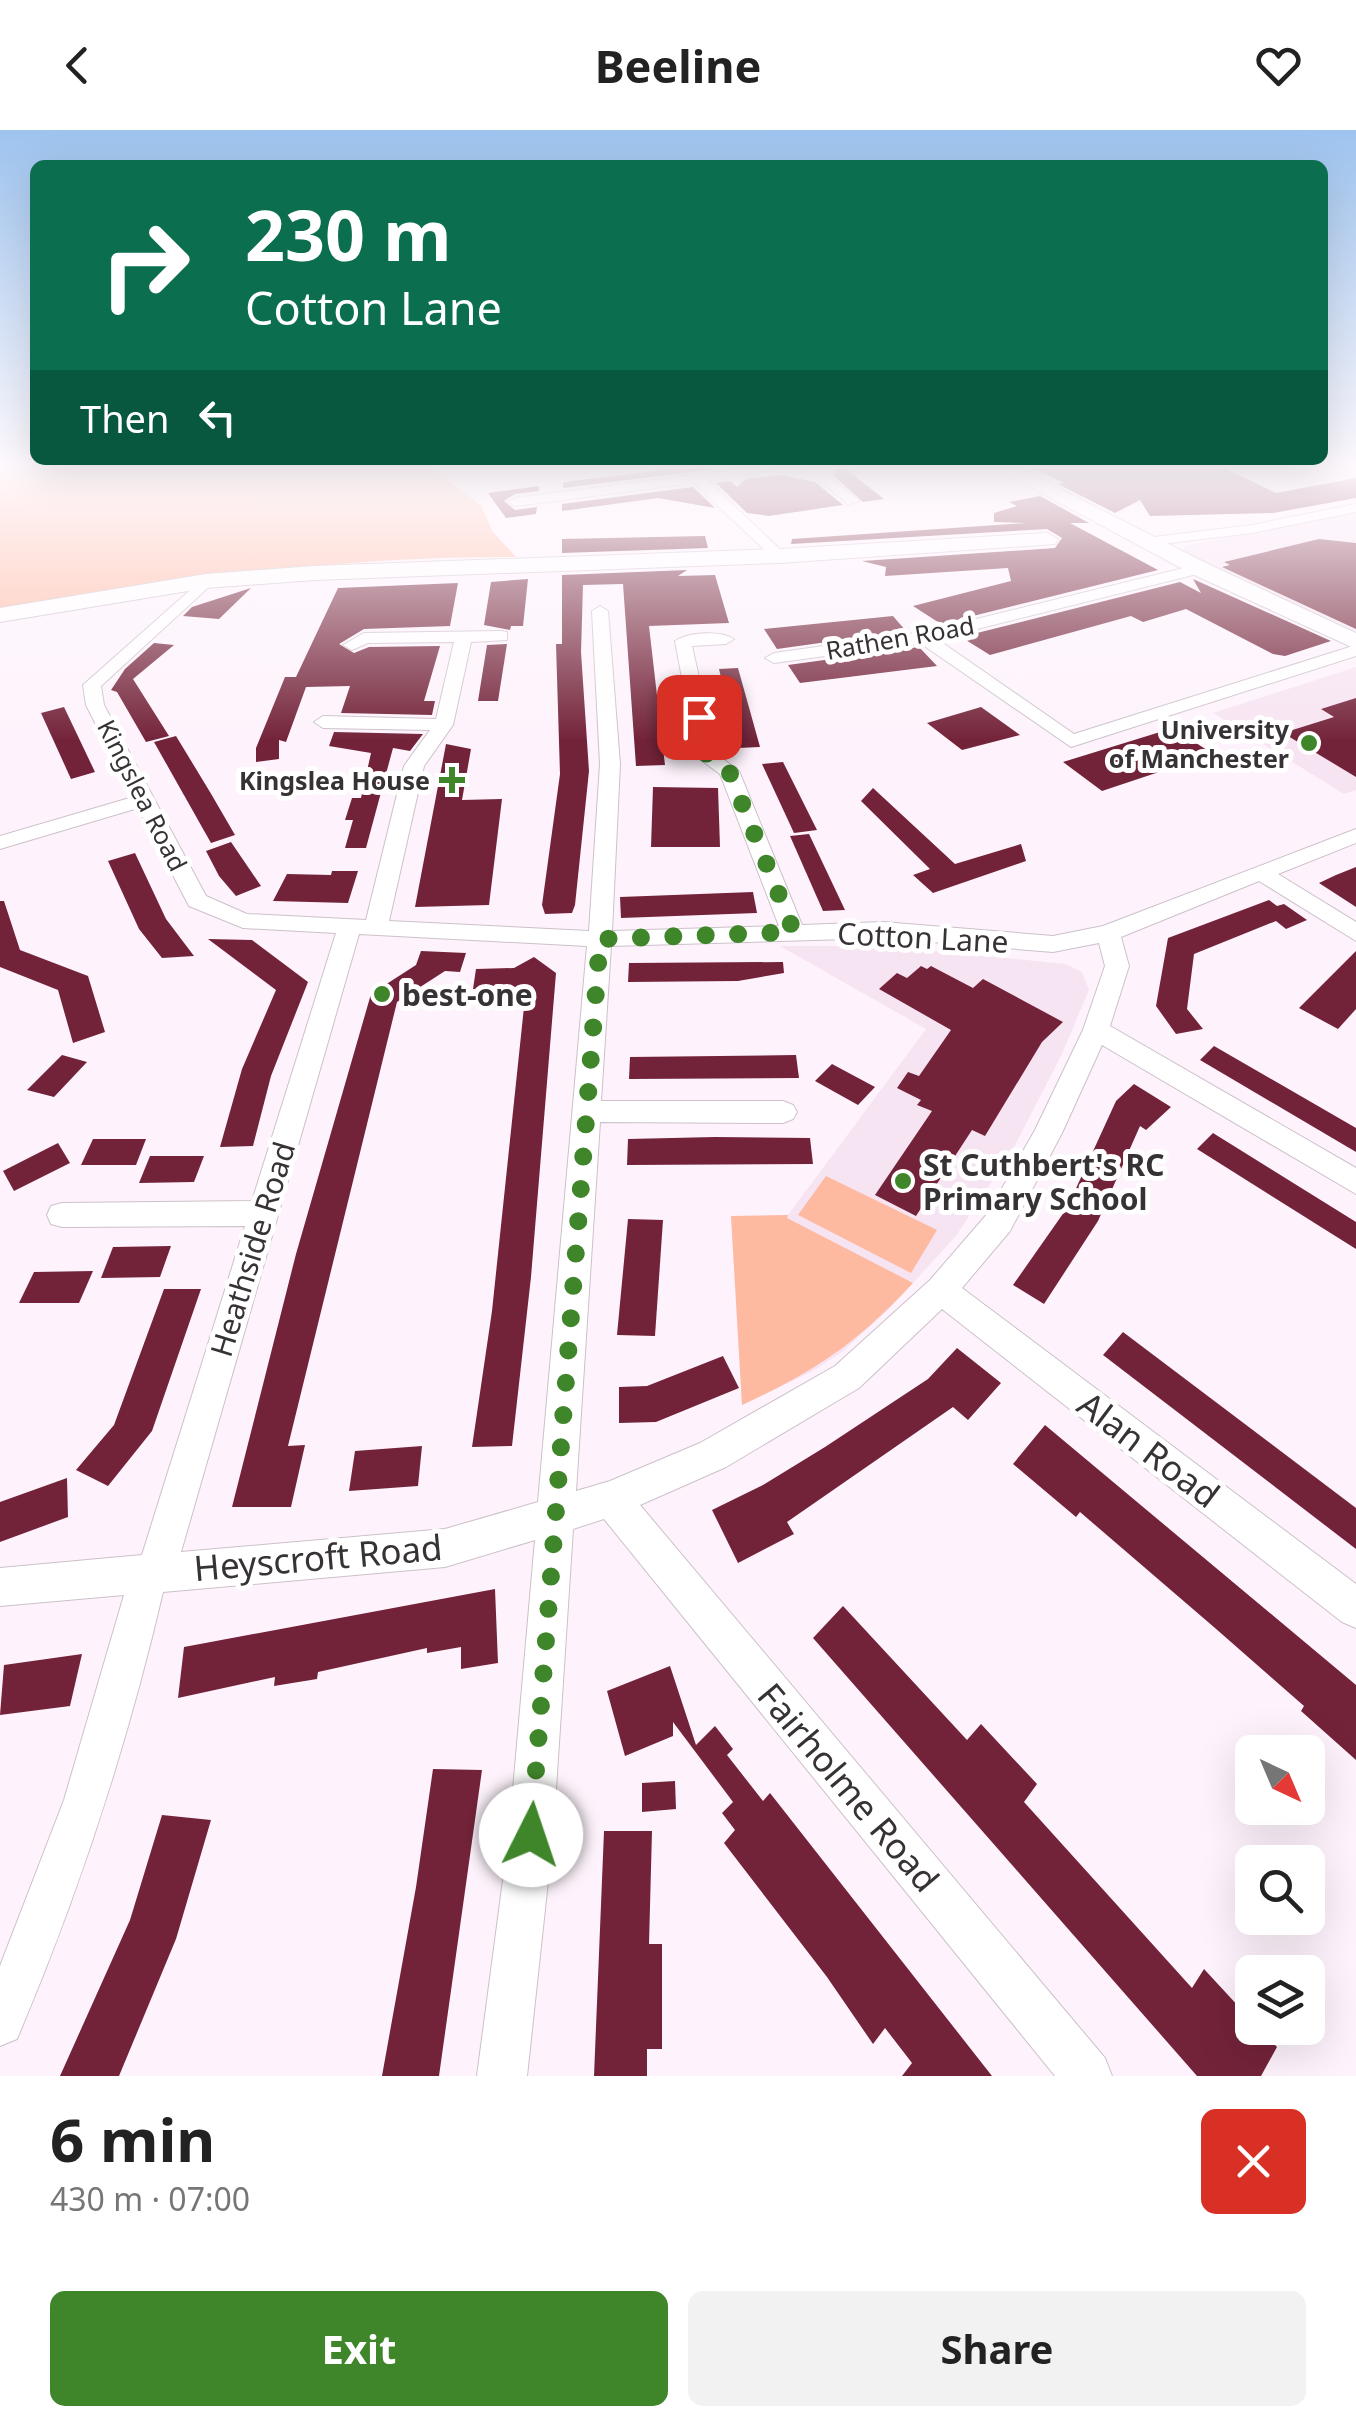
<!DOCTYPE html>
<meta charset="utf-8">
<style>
:root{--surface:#fff;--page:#f2f2f2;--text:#222;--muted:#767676;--accent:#3f852a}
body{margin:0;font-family:"Noto Sans",sans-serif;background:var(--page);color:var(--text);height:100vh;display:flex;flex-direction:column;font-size:38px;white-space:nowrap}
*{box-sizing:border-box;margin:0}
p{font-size:32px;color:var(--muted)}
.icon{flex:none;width:55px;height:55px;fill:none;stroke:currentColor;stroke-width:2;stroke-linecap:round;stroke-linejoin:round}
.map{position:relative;height:1946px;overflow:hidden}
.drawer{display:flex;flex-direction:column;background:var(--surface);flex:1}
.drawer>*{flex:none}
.banner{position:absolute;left:30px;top:30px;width:1298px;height:305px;border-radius:15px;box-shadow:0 10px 40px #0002;background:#0b6e4f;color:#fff;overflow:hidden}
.needle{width:65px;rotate:136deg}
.buttons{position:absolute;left:1235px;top:1605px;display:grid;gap:20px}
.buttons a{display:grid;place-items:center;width:90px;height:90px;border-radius:15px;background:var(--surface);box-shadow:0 10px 40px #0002;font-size:50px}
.pin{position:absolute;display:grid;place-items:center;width:85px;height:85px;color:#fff;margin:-42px;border-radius:20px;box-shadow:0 5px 15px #0006}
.me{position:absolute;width:110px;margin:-55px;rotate:4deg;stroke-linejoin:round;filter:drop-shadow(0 0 8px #0008)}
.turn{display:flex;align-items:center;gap:35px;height:210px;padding:0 50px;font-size:45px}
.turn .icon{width:130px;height:130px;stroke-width:2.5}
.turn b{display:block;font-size:70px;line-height:85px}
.then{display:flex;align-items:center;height:95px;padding:0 50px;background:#0003;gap:20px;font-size:38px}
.round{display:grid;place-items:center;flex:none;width:105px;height:105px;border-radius:15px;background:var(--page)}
.headline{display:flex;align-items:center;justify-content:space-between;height:170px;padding:0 50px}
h1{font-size:60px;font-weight:700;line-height:75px}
.action{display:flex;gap:20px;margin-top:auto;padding:20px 50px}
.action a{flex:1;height:115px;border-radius:15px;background:var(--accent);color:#fff;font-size:40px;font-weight:700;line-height:115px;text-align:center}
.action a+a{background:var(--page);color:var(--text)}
header{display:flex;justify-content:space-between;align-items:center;height:130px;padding:0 50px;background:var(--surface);font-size:45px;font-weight:700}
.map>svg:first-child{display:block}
.built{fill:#f7e4f2}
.green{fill:#feb9a1}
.building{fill:#732339}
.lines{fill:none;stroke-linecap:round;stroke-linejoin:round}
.street-casing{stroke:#ccc1c9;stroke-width:2}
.secondary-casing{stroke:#ccc1c9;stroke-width:2}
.street{fill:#fff;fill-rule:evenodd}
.secondary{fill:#fff;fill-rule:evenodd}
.route{stroke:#3f852a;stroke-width:18;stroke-dasharray:0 32.4}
.poi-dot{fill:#3f852a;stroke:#fff;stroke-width:4}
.labels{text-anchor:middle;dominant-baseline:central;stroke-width:10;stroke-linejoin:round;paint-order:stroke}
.far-street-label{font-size:25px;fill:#363235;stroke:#fff}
.far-poi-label{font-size:25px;font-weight:bold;fill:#363235;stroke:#fff;text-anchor:end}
.street-label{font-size:30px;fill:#363235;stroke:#fff}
.poi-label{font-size:30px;font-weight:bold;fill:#363235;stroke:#fff;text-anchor:start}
.near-street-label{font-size:35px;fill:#363235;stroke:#fff}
</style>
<header><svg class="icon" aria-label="back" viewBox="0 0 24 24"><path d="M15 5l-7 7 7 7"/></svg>Beeline<svg class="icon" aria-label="heart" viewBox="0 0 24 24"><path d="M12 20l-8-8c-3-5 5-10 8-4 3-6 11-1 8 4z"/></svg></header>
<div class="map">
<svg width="1356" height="1946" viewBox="0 0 1356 1946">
<rect width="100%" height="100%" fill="#fef3fc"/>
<!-- built -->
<g class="built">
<path d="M1356,382v119l-171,-77 -1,-8z"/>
<path d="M1356,537v123l-12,4 -131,-81z"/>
<path d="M780,816h104l182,18 16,8 7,18 -27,64 -50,97 -56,85 -67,73 -47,43 -29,19 -71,34 -11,-189 57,-1 138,-186z"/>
</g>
<!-- green -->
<g class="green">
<path d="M0,339h432l49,36 12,27 23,25c-172,-1 -346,23 -516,51z"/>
<path d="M826,1046l111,54 -26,43 -113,-58z"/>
<path d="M788,1085l-1,3 126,65c-56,60 -97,88 -171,122l-11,-189z"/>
</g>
<!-- building -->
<g class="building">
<path d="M672,339h42l-151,19v-5l9,-2z"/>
<path d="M837,339h9l38,30 -21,3 -29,-26z"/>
<path d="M1037,339h189l50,24 80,-15v20l-83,15 -123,3 -10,-16 -25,13 -57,-29 6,-1z"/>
<path d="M780,345l35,7 28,23 -74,11 -22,-3 -31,-30 14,-2 7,6 9,-8z"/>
<path d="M539,356v5l-24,3 -11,7 11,9 22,-3 -1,7 -30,4 -18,-25z"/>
<path d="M693,357l22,21 -57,-10 -96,13v-7z"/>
<path d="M1040,366l49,27h-19l88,47 -217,54 -28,-18 98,-25 -3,-13 -123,8 1,-9 -24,-6 193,-13 7,-10 -15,-9 -256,15 1,-5 234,-16 -32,-1v-9l23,-7 -8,-4z"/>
<path d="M705,406l3,12 -146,5v-14z"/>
<path d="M1319,409l37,4v86l-134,-62 8,-2 -6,-3z"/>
<path d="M687,440l-9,6 37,-1 14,48 -80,3 16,139 -29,1 -13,-182 -40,1 -2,67 8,119 -14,134 -3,8 -27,1 -3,-9 18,-131 -4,-130h6v-69z"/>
<path d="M528,449l-5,47h-12l-1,4 -26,-5 7,-43z"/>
<path d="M1193,449l138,62 -46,15 -12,-2 -87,-45 -43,13 -12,-6 -141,39 -29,-18 219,-55 21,11z"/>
<path d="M458,453l-8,43 -86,3 -25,15 15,9 15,-6 71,-1 -16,55h11l-3,14 -91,-2 9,-27 -44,1 -20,55 -7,-2v19l-23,3v-14l29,-71h11l42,-89z"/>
<path d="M251,458l-32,31 -36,-3 9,-9z"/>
<path d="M893,486l13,15 -129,18 -13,-20z"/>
<path d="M154,513l20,2 -41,34 36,57 -23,6 -29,-50 -6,-2 14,-21z"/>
<path d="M507,514l-9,57h-20l9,-56z"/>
<path d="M919,517l18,19 -137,17 -12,-18z"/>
<path d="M738,538l22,79 -22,1 -19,-79z"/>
<path d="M1356,568v79l-73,-44 51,-16 -13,-8z"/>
<path d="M64,577l31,65 -24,7 -30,-66z"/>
<path d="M981,577l39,28 -58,15 -35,-27z"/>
<path d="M1173,598l40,26 -111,37 -39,-29z"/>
<path d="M334,602l89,2 -13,17 -17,-3 -27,100h-21l8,-28h-8l7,-22h9l10,-45 -42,-7z"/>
<path d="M176,606l34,56 25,43 -24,8 -57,-101z"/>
<path d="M446,614l25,5 -9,51 40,-1 -13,106 -74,2z"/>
<path d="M783,632l34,68 -23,3 -32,-69z"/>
<path d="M653,657l65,1 2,59h-69z"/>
<path d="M873,658l82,76 66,-20 5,17 -93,32 -20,-18 17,-6 -69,-68z"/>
<path d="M809,704l36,76 -22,1 -33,-75z"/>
<path d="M231,712l30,44 -25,10 -17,-20 -13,-25z"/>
<path d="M135,723l31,66 28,37 -32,2 -23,-29 -31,-68z"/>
<path d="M1356,737v40l-37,-24 17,-8z"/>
<path d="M332,741h26l-10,32 -75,-2 14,-27 44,1z"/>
<path d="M753,762l4,21 -136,5 -1,-21z"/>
<path d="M1269,770l8,6 7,-2 23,16 -21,9 -10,-8 -82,33 -7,55 16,20 -27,5 -20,-28 12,-68z"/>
<path d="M0,771h4l16,49 68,26 17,56 -32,11 -15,-53 -58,-23z"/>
<path d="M208,809l44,1 56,42 -37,94 -18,70 -33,1 22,-78 34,-79z"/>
<path d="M421,821l45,2 -6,19 -15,-1 -48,31 -109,444 17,-1 -14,62h-59l64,-253 75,-260 45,-29z"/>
<path d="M1356,821v58l-18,20 -39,-21z"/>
<path d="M534,827l22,16 -25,304 -19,169 -40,1 20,-136 34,-323 -53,1 3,-20 38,-1z"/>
<path d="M783,832l1,11 -46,8 -110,1 1,-19z"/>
<path d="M921,836l6,3 4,-3 42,22 10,-9 80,43 -21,20 -57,94 -13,-6 -56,86 -41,-21 57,-84 -15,-6 4,-5 -24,-12 11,-16 11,4 32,-46 -72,-41 18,-16 10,5z"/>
<path d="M1214,916l142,82v24l-156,-92z"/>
<path d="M62,925l25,7 -33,35 -27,-7z"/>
<path d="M796,925l3,23 -170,1 1,-22z"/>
<path d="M832,934l43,23 -17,18 -43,-24z"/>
<path d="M1134,954l37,23 -25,23 -6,-4 -42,95 -54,83 -31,-19 54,-77 49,-107z"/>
<path d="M1213,1003l143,89v27l-159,-100z"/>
<path d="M715,1007l95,1 3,26 -186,1 1,-26z"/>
<path d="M93,1009h53l-10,26h-55z"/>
<path d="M58,1013l12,20 -56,28 -11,-20z"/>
<path d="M150,1026h54l-10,26 -55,1z"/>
<path d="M628,1089l35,1 -8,116 -38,-1z"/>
<path d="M171,1116l-11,31 -59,1 12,-31z"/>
<path d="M93,1141l-14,32h-60l15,-31z"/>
<path d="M164,1159h37l-49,142 -44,55 -32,-16 38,-45z"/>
<path d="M1123,1202l233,176v41l-253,-194z"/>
<path d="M957,1218l44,35 -33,37 -15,-13 -166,115 7,12 -56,29 -26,-53 51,-25 62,-38 103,-68z"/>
<path d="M723,1226l16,32 -83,34 -37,1v-36l28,-1z"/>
<path d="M1045,1295l311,260v75l-55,-49 3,-5 -89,-78 -135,-116 -4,5 -63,-53z"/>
<path d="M422,1316l-4,40 -69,5 6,-40z"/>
<path d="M67,1348l1,39 -68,25v-40z"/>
<path d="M495,1459l3,74 -37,6v-22l-34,6v-5l-109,24 -1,7 -43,7 1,-9 -97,21 6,-51z"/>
<path d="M843,1476l124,134 14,-16 56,60 -13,18 168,186 12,-19 48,52v7h7l18,19 -16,29h-64l-384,-438z"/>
<path d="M82,1524l-12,52 -70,9 4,-50z"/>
<path d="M670,1536l26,79 19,-19 18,23 -6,6 36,46 7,-8 222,283h-90l10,-13 -27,-35 -12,16 -46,-67 -103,-134 11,-13 -13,-17 11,-11 -60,-80v14l-48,20 -18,-65z"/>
<path d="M433,1639l49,1 -43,306h-57l34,-189z"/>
<path d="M675,1651l1,28 -34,3v-29z"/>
<path d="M162,1685l49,5 -35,119 -57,137h-59l70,-156z"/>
<path d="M604,1701h48l-3,113h13v105h-15v27h-53z"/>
</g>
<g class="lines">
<defs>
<g id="street">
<path d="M740,339h34l-66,12 76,72v6h-10l-80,-76 -179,23 -7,-4 7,-4z"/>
<path d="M805,339h14l41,32 -12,3z"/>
<path d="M1356,374v8l-104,21 -106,13 -7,-4 7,-4 106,-13z"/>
<path d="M1200,434l5,2v6l-268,67 137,95 282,-89v11l-285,91 -151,-104 -146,20 -9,-5 9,-5 149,-21z"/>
<path d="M206,446l8,5 -2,3 -111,102 3,19 102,191 41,18 119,6 38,-154 26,-36 -107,-2 -9,-6 9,-6 113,3 18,-77 -86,1 -16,7 -9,-5 21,-12 137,-2 6,1v8l-36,2 -18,83 -29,41 -35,155 200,10 11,-167 -8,-153 8,-5 8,5 12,153 -8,167 167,-5 -59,-152 -23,-17 -22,-116c13,-9 46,-11 59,-2l-8,5 -34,2 24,108 23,17 63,154 81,-3 170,14 50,-10 253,-97v14l-78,31 78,48v19l-97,-60 -138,56 8,29 -19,60 246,142v26l-254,-149 -40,88 -52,98 -48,57 394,296v44l-14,-6 -400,-313 -83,79 -133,79 -86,38 465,553 7,18h-57l-451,-557 -31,10 -20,306 -26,241h-50l32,-241 26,-295 -90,27 -282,25c-36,154 -84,301 -146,447l-17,7v-80l64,-166 60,-205 -124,11v-38l142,-13 103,-329 -183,1 -11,-3 -4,-9 4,-9 11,-3 190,-2 84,-268 -93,-5 -54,-22 -51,-98 -138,41v-13l133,-39 -47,-92 -3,-20zM359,804l228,12 -49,556 -93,27 -264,23zM883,808l170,14 46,-9 6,23 -22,64 -48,100 -47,83 -58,67 -95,86 -135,77 -90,38 -34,10 24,-369 183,1 10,-4 4,-7 -4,-7 -10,-4h-182l10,-155z"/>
</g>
<g id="secondary">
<path d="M997,339h23l188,95 148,69v16l-164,-75z"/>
<path d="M1047,403l11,6 -3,5 -276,19 -464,17 -109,8 -206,34v-14l206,-34 109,-8 464,-17z"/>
</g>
</defs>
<!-- street casing -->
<use href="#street" class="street-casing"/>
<!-- secondary casing -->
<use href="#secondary" class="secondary-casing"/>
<!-- street -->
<use href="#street" class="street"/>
<!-- secondary -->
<use href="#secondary" class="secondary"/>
</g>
<!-- sky -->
<linearGradient id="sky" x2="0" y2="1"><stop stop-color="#9dc3ee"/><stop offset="0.55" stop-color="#fffafe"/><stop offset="1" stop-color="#fffafe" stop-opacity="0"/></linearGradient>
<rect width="1356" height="611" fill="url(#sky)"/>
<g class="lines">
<!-- route -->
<path class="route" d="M531,1705l69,-896 194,-7 -65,-161 -22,-14 -8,-40"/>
</g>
<!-- markers -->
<g class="poi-dot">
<circle cx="1309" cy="613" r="10"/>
<path d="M447 635h10v10h10v10h-10v10h-10v-10h-10v-10h10z"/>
<circle cx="382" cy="864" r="10"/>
<circle cx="903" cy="1051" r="10"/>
</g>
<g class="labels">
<!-- far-street labels -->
<g class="far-street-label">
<text transform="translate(900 507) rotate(-10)">Rathen Road</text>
<text transform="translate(143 665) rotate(63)">Kingslea Road</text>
</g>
<!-- far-poi labels -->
<g class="far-poi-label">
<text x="1289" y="599">University<tspan x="1289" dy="29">of Manchester</tspan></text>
<text x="430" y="650">Kingslea House</text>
</g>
<!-- street labels -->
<g class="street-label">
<text transform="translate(923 807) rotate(3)">Cotton Lane</text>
<text transform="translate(252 1119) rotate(-73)">Heathside Road</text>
</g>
<!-- poi labels -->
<g class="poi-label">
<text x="402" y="864">best-one</text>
<text x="923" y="1034">St Cuthbert's RC<tspan x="923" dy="34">Primary School</tspan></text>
</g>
<!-- near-street labels -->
<g class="near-street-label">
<text transform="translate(1149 1319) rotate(37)">Alan Road</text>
<text transform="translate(318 1427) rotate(-5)">Heyscroft Road</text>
<text transform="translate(849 1657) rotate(50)">Fairholme Road</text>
</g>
</g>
</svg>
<div class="buttons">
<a><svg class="needle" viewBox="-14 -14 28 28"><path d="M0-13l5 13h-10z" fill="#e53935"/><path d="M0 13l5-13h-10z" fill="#767676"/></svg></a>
<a><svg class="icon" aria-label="search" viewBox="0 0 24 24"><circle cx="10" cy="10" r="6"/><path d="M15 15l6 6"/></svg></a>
<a><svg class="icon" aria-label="layers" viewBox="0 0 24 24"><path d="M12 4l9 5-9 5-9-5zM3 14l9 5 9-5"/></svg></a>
</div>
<div class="pin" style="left:699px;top:587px;background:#d93025"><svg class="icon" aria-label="arrive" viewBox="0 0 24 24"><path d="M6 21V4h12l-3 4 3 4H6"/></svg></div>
<svg class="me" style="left:531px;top:1705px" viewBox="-20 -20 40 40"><circle r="19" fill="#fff"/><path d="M0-13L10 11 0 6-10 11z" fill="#3f852a"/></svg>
<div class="banner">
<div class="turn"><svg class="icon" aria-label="right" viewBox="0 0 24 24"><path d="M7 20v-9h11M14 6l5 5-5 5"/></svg><div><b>230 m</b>Cotton Lane</div></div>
<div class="then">Then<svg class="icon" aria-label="left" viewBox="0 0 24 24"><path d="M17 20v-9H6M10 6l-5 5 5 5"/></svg></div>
</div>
</div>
<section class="drawer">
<div class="headline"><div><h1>6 min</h1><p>430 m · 07:00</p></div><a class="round" style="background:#d93025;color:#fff"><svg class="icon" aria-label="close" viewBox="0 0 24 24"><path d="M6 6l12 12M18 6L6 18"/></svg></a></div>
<div class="action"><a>Exit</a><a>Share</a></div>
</section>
